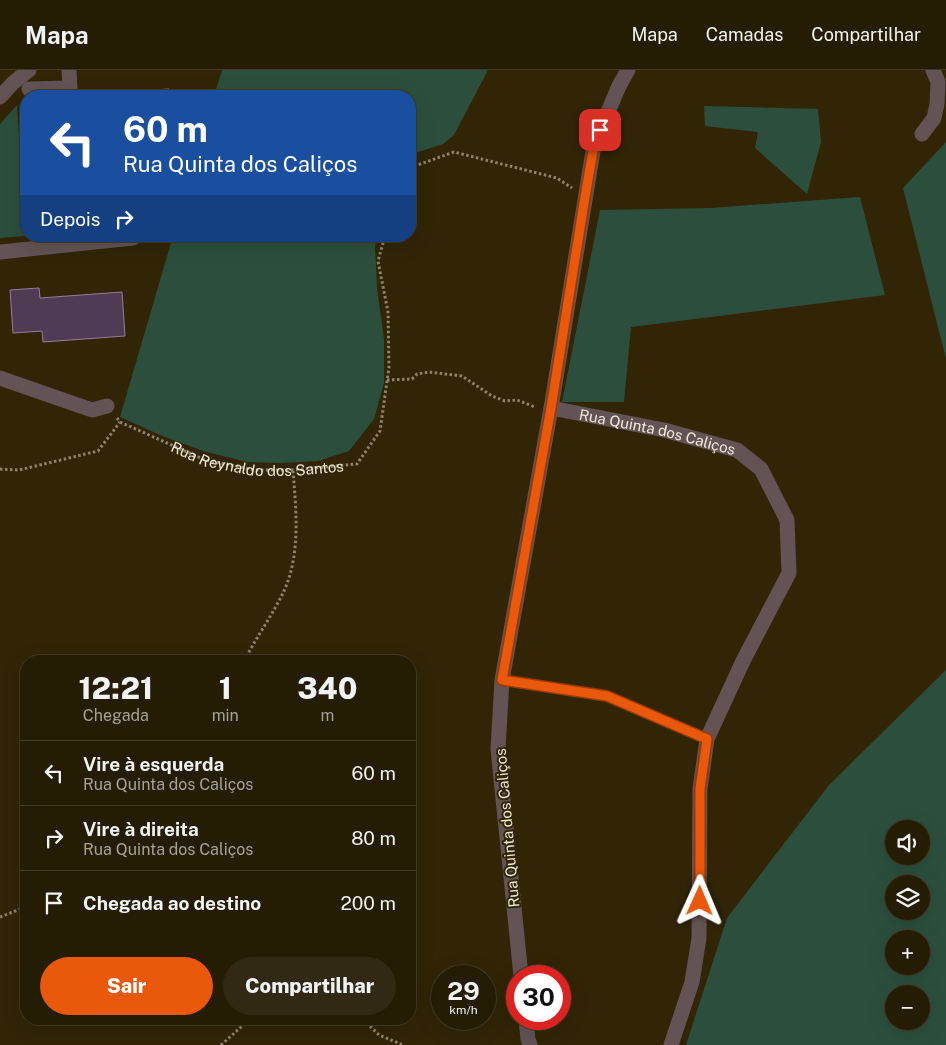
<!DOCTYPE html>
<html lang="pt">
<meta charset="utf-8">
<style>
:root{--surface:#251c04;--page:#312913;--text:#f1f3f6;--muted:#a3a19a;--line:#423a26;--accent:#ea580c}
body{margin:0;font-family:"Public Sans",sans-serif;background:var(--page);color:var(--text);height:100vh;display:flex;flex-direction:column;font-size:19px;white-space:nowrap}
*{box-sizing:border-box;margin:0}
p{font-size:16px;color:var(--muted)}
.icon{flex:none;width:28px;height:28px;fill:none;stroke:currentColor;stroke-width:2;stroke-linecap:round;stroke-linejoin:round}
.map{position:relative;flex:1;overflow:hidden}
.details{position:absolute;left:20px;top:585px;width:396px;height:370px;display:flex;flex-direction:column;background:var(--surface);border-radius:20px;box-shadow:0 5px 20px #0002,0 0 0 1px var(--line)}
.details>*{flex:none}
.top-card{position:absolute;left:20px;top:20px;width:396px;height:152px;border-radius:20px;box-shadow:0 5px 20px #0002,0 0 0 1px var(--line);background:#1a4fa0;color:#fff;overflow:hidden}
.buttons{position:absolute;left:885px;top:750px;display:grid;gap:10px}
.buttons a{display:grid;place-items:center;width:45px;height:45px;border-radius:50%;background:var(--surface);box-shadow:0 5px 20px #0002,0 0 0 1px var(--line);font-size:25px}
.speed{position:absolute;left:431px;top:895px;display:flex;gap:10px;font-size:25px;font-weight:700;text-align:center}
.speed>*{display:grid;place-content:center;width:65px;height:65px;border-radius:50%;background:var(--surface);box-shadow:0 5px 20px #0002,0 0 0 1px var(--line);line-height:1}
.speed small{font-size:12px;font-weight:400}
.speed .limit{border:8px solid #d22;background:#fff;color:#111}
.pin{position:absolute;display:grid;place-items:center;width:42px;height:42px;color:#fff;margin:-21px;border-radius:10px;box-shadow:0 2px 8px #0006}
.me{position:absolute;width:55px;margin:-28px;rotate:1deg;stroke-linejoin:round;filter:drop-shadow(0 0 4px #0008)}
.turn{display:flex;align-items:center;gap:18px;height:105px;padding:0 20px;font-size:22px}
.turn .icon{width:65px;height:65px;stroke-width:2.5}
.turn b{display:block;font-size:35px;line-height:42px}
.then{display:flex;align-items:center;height:48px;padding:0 20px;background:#0003;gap:10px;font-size:19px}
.eta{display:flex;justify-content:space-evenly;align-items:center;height:85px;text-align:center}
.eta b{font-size:30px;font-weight:800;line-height:35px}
.primary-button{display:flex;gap:10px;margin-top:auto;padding:10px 20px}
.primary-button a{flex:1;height:58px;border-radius:30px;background:var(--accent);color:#fff;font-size:20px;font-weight:800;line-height:58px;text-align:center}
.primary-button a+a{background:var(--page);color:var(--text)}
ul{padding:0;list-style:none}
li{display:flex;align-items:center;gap:15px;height:65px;padding:0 20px;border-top:1px solid var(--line)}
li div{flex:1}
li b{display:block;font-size:19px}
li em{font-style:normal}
header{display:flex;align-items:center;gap:30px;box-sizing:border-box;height:70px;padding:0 25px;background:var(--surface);border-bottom:1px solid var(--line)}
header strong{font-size:24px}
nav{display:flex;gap:28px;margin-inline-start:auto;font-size:18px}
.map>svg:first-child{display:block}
.green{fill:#2c4f3d;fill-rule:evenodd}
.building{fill:#4f3b54;stroke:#937e9a}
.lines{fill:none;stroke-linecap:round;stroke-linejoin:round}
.path{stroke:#8d836b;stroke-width:3;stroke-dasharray:2.5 2.5;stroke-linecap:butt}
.lane{stroke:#635354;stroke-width:9}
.street{stroke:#635354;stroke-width:15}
.route-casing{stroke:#983908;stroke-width:12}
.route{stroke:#ea580c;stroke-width:9}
.labels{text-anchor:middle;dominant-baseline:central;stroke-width:4;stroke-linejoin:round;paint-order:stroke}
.street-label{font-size:15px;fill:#f0e9d8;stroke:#312506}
</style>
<header>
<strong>Mapa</strong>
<nav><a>Mapa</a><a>Camadas</a><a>Compartilhar</a></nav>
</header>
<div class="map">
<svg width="946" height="975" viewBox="0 0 946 975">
<rect width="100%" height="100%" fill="#312506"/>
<!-- green -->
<g class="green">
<path d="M222,0h266l-34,65 -11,9 -28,9 -5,-4v-53h-196z"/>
<path d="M17,35l8,131 -25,2v-114z"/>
<path d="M704,36l114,3 3,33 -14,52 -52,-46 3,-16 -53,-6z"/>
<path d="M946,72v217l-43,-171z"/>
<path d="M860,127l25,98 -254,32 -7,75h-62l38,-192 111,-2z"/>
<path d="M173,166h205l-3,10 2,42 7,51v44l-10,36 -25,32 -31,10 -38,2 -33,-1 -44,-11 -43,-16 -40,-18z"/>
<path d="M946,600v375h-260l41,-127 102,-133zM894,759h27v27h-27zM894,814h27v27h-27zM894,869h27v27h-27zM894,924h27v27h-27z"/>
</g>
<!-- building -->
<g class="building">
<path d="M169,19v7h-102z"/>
<path d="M39,218l1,10 82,-6 3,44 -82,6 -1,-11 -29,2 -3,-43z"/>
</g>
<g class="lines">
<!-- path -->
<g class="path">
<path d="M410,99l2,-2 42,-15 103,26 15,10"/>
<path d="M387,310l25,-1 5,-5 12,-2 33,4 30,20 13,5 12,-1 18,7"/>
<path id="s1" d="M117,348l3,4 85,38 50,10h38l64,-6 23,-33 9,-64 -1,-55 -10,-51 7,-25"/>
<path d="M0,399l19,1 79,-19 22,-29"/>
<path d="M244,591c12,-23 29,-47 40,-70 17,-38 12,-81 9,-121"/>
<path d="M0,847l26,-10"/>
<path d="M363,949l16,16 24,10"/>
<path d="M221,975l29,-26"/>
</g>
<!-- lane -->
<path class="lane" d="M502,610l105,16 100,43"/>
<!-- street -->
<g class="street">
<path d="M29,19l41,-1 -1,-18"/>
<path d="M0,27l13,-14 16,-13"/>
<path d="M922,64l12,-16 3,-14 1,-22 -5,-12"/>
<path d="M0,182l133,-14 3,-2"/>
<path d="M0,308l92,32 15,-4"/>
<path id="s2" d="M551,338l113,22 73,20 24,19 26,51 2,53 -46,88 -36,78 -7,50 -1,149 -7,44 -21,63"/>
<path d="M521,906l-23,-227 4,-69 49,-272 43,-263 25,-59 9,-16"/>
<path d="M526,949l2,20 2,6"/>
</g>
</g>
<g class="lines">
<defs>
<path id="route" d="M600,60l-6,15 -9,52 -34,211 -49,272 105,16 100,43 -7,50v112"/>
</defs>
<!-- route casing -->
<use href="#route" class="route-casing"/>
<!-- route -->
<use href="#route" class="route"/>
</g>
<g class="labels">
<!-- street labels -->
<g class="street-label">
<text stroke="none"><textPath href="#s2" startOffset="109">Rua Quinta dos Caliços</textPath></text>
<text stroke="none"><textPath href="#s1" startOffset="150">Rua Reynaldo dos Santos</textPath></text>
<text transform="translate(507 758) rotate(-95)">Rua Quinta dos Caliços</text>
</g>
</g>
</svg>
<div class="buttons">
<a><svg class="icon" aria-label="sound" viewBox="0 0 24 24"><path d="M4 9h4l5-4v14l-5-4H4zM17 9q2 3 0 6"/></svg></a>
<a><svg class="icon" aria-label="layers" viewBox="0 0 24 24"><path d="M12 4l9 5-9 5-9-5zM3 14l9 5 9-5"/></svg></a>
<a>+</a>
<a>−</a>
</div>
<div class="speed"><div>29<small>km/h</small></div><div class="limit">30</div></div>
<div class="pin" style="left:600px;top:60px;background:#d93025"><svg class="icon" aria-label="arrive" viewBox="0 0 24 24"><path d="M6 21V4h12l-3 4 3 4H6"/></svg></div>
<svg class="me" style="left:700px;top:831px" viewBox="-20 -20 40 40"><path d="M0-17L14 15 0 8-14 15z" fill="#ea580c" stroke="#fff" stroke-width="4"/></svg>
<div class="top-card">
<div class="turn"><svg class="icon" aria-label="left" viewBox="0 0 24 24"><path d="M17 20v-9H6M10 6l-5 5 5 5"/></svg><div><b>60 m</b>Rua Quinta dos Caliços</div></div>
<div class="then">Depois<svg class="icon" aria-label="right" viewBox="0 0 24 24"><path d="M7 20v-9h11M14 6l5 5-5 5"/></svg></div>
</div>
<section class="details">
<div class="eta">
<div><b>12:21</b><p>Chegada</p></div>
<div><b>1</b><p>min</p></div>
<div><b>340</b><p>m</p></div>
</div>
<ul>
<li><svg class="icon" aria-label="left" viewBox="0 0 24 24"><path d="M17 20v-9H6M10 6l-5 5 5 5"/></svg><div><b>Vire à esquerda</b><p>Rua Quinta dos Caliços</p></div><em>60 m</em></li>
<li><svg class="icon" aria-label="right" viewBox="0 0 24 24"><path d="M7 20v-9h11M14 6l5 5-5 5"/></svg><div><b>Vire à direita</b><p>Rua Quinta dos Caliços</p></div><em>80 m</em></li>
<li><svg class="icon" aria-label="arrive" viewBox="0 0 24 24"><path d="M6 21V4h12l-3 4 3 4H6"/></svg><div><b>Chegada ao destino</b></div><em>200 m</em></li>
</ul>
<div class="primary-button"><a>Sair</a><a>Compartilhar</a></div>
</section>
</div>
